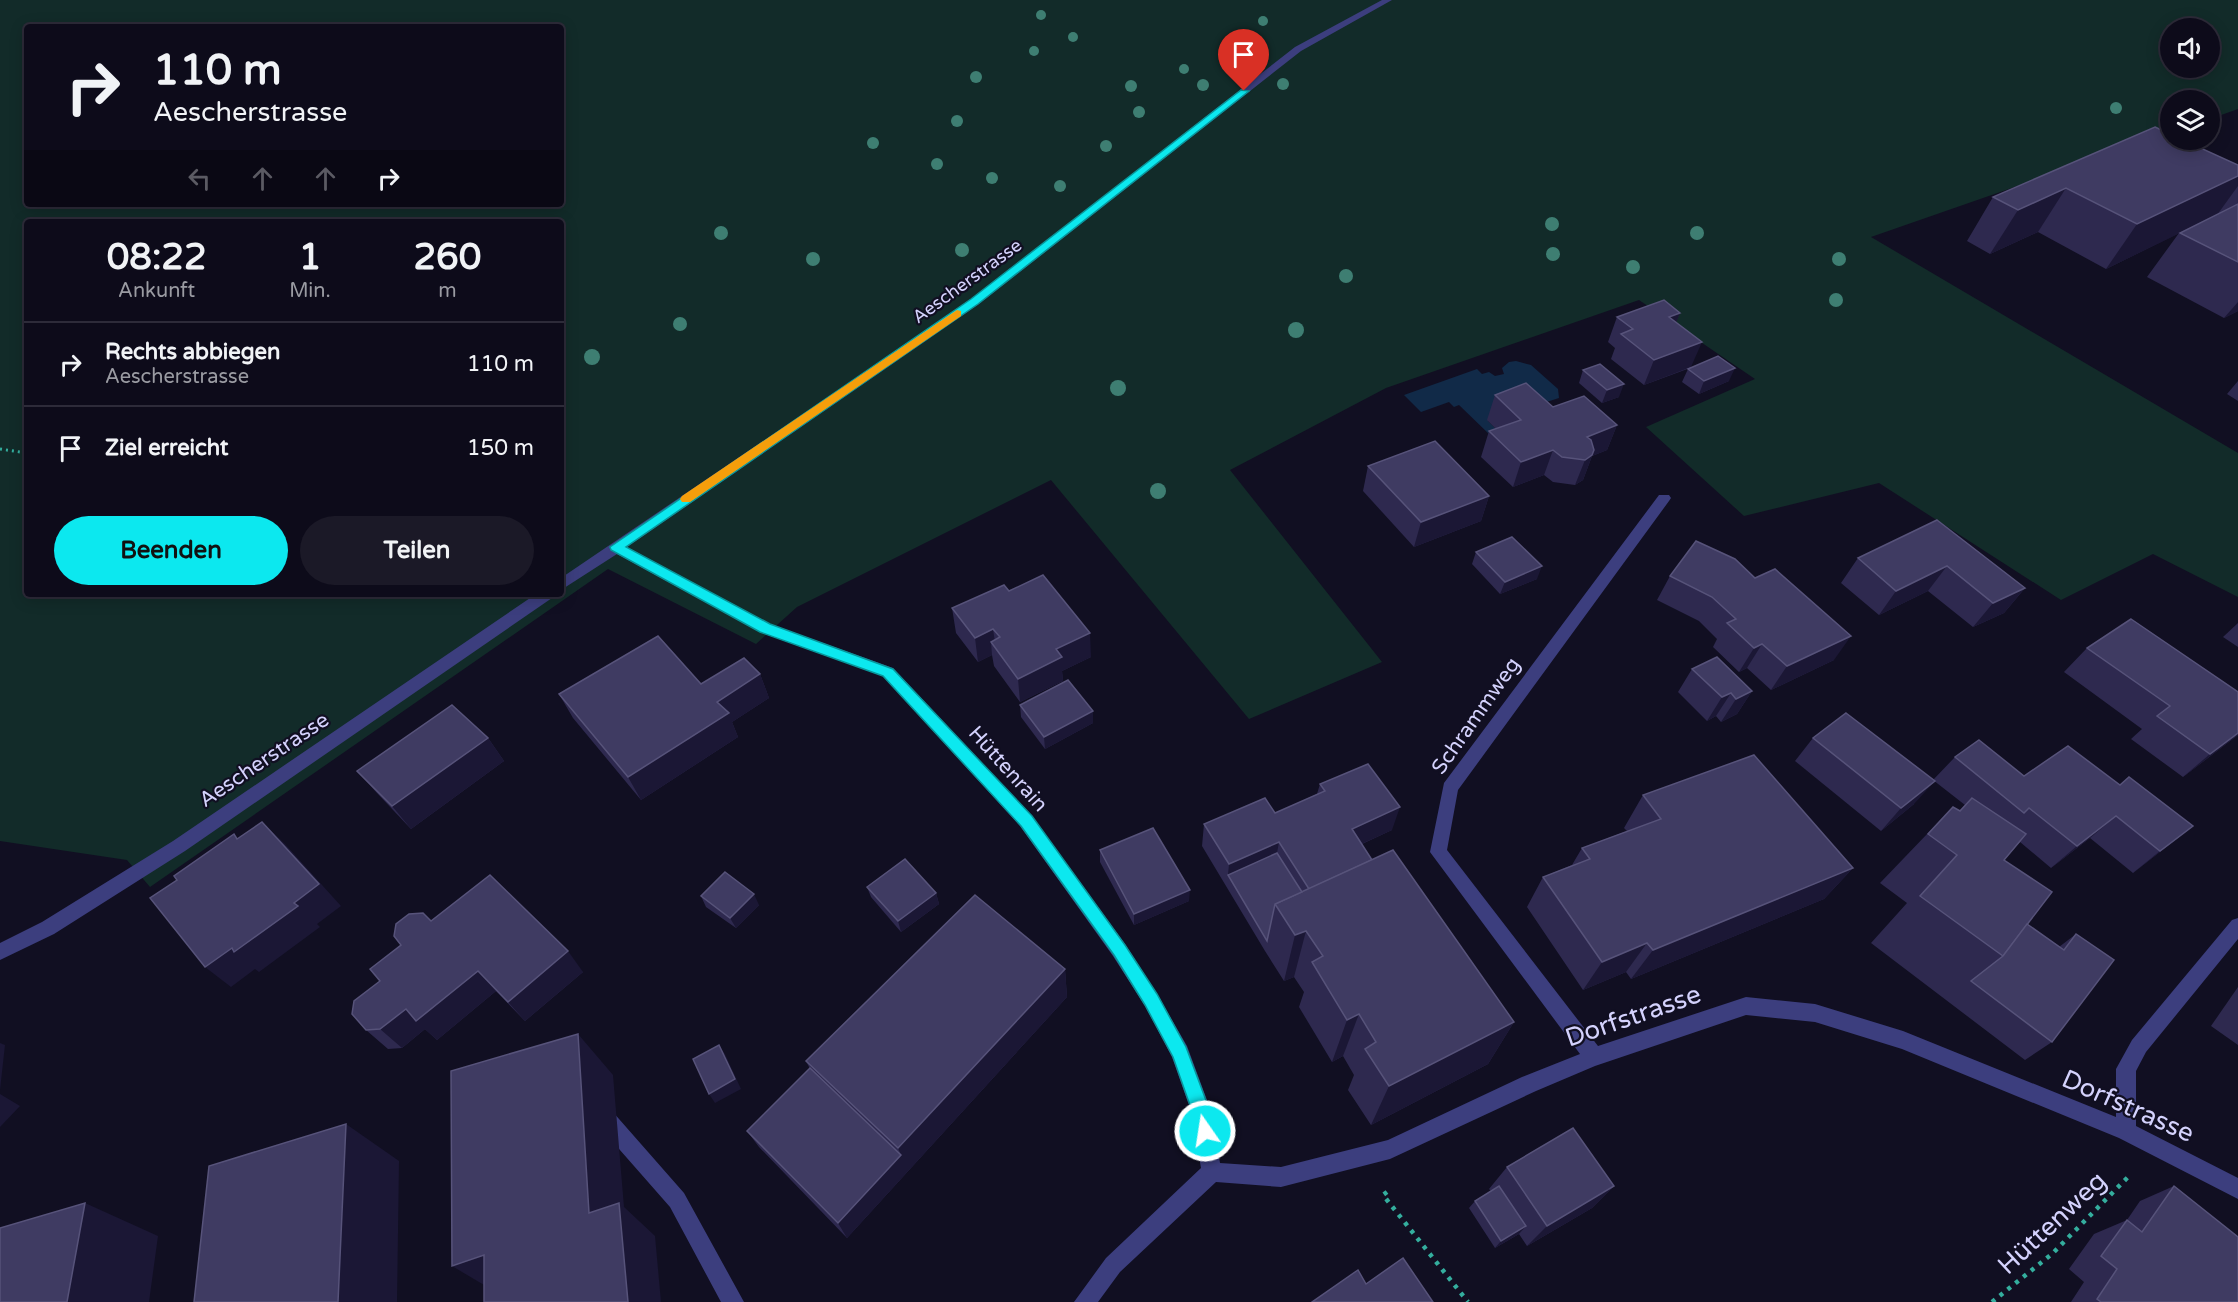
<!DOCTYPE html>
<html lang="de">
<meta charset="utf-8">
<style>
:root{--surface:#0d0b1a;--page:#1b1927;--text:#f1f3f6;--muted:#9a9ba2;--line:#2d2b39;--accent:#0ce8ef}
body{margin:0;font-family:"Varela Round",sans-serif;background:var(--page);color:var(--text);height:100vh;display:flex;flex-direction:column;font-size:22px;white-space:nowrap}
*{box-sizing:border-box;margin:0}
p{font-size:20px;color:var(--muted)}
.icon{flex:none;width:33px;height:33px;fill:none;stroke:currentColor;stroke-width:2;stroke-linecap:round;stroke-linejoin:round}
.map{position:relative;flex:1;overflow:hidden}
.details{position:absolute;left:24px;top:219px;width:540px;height:378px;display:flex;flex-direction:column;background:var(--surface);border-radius:6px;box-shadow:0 3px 15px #0003,0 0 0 2px var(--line)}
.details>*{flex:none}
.top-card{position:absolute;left:24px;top:24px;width:540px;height:183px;border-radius:6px;box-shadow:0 3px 15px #0003,0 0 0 2px var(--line);background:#0d0b1a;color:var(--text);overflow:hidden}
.tools{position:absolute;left:2160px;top:18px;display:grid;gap:12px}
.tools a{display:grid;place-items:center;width:60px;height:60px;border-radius:50%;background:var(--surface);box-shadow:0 3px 15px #0003,0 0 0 2px var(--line);font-size:30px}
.pin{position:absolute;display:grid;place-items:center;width:51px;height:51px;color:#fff;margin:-62px -26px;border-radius:50% 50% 50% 0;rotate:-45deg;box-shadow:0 0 6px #0007}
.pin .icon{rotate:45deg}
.me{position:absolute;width:66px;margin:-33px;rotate:347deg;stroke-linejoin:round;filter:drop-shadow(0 0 4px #0008)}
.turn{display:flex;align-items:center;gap:21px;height:126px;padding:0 30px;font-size:27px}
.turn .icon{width:78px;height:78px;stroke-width:2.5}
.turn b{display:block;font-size:42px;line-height:51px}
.lanes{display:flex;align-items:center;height:57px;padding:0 30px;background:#0003;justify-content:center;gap:30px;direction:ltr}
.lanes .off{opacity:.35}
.eta{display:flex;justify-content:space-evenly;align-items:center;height:102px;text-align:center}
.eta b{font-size:36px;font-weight:700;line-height:42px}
.action{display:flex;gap:12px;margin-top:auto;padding:12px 30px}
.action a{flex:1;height:69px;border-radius:36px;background:var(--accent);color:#111;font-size:24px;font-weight:700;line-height:69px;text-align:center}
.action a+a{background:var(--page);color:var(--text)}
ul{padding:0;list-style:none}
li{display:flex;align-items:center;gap:18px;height:84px;padding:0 30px;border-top:2px solid var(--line)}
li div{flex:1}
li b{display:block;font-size:22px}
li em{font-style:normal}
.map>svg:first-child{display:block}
.green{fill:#122b29;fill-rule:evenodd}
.water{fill:#112a48}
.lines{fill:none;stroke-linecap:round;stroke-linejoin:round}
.path-far1{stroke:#34ae9e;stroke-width:3;stroke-dasharray:2 4;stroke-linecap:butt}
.path{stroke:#34ae9e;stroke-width:4.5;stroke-dasharray:4 6;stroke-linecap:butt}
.service{fill:#3c3e7e;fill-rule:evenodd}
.minor{fill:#3c3e7e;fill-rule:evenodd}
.tree{fill:#3e7e72}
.wall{fill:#2e294f}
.shaded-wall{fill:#1b1735}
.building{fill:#3f3b62;stroke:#57537a;stroke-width:1.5}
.route{fill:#0ce8ef;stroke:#08979b;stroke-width:1.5}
.slow{fill:#f59e0b}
.labels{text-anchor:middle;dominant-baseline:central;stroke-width:4.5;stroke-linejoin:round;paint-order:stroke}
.far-street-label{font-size:18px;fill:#d4d2fd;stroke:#110f22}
.street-label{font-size:21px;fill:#d4d2fd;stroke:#110f22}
.near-street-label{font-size:26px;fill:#d4d2fd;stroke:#110f22}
</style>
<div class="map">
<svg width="2238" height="1302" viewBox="0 0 2238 1302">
<rect width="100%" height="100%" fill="#110f22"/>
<!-- green -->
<path class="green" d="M0,0h2238v109l-28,10v-19h-40v33l-299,104 367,216v144l-85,-43 -92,46 -182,-117 -135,33 -98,-89 109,-48 -116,-79 -253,88 -156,82 152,192 -133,57 -198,-239 -254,127 -41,37 -148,-75 -458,318 -23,-27 -127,-19zM27,27h534v177h-534zM2170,28h40v40h-40zM27,222h534v372h-534z"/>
<!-- water -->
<path class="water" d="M1516,361l15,4 27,24 1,9 -71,23 10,10 -9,3 -30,-29 -5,2 -5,-5 -28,10 -17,-17 73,-26 5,5 7,-2 6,4 9,-2 -2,-6 7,-6z"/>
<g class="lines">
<!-- path-far1 -->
<path class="path-far1" d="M0,449l27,4"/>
<!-- path -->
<g class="path">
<path d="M1387,1192l-4,3 85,107"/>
<path d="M1992,1302l61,-49 76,-77"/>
</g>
<!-- service -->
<path class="service" d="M605,1108l7,3 72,82 60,109h-23l-51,-95 -72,-82 -3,-7 3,-7z"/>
<!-- minor -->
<g class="minor">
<path d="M1382,0h10l-91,51 -322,253 -352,243 143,77 123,44 139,148 93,128 32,50 30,52 24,65 9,52 61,4 107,-27 134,-63 58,-23 -150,-202 14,-69 215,-288h10l2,3 -2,3 -211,289 -11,60 151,196 148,-49 69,7 88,27 213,86v-48l16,-29 100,-120 6,-2v21l-92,113 -10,19v55l102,52v21l-119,-61 -217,-89 -87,-27 -69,-7 -151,51 -59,25 -146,68 -109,28 -65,-5 -96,90 -22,30h-24l32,-44 95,-90 -10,-57 -19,-54 -27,-51 -32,-50 -93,-130 -137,-150 -123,-44 -143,-78 -56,36v-12l410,-278 324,-253z"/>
<path d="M536,594h18l-2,4 -367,253 -131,83 -54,26v-17l42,-21 131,-81z"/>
</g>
</g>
<!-- trees -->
<g class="tree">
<circle cx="1041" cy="15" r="5"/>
<circle cx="1263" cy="21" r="5"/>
<circle cx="1073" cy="37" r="5"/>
<circle cx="1034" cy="51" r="5"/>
<circle cx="1184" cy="69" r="5"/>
<circle cx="976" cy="77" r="6"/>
<circle cx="1283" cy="84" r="6"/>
<circle cx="1203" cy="85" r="6"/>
<circle cx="1131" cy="86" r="6"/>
<circle cx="2116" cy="108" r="6"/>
<circle cx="1139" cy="112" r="6"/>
<circle cx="957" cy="121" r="6"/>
<circle cx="873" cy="143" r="6"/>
<circle cx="1106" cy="146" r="6"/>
<circle cx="937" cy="164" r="6"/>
<circle cx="992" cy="178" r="6"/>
<circle cx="1060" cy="186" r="6"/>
<circle cx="1552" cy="224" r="7"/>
<circle cx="721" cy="233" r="7"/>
<circle cx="1697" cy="233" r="7"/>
<circle cx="962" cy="250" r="7"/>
<circle cx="1553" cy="254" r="7"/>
<circle cx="813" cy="259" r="7"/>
<circle cx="1839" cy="259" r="7"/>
<circle cx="1633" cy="267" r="7"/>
<circle cx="1346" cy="276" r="7"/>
<circle cx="1836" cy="300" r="7"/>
<circle cx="680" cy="324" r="7"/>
<circle cx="1296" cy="330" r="8"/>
<circle cx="592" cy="357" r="8"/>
<circle cx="1118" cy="388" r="8"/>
<circle cx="1158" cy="491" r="8"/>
</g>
<!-- wall -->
<g class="wall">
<path d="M2238,165v146l-14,7 -77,-41 32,-44 -73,36 -68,-37 -48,22 -23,-13 26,-44z"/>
<path d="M1680,313l-4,9 15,45 38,14 -30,13 -17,-12 6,-13 2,-1 -46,17 -33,-26 4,-11 -7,-6 9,-25z"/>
<path d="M1583,370l36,27 -17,6 -23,-20z"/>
<path d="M2238,381v20l-11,-7z"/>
<path d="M1495,395l58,12 64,18 -10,25 -15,6 -9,24 -8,5 -22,-3 -9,-7 -31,12 -32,-30 8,-26 7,-2 -9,-9z"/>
<path d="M1368,466l121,30 -8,25 -67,26 -51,-56z"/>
<path d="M1937,520l88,68 -21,25 -31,14 -45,-36 -49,24 -38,-32 17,-25z"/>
<path d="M1696,541l138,119 -63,30 -24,-22 -8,4 -26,-25 4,-8 -18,-18 -42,-21 13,-24z"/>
<path d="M1476,552l61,27 -37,15 -28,-30z"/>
<path d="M1009,591l82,66 -29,14 1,10 -43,21 -26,-36 -2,-11 -14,7 -22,-29 -4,-25z"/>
<path d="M2238,623v24l-15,-10z"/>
<path d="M2087,648l151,44v43l-55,42 -52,-38 11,-10 -78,-57z"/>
<path d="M1692,669l60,22 -15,23 -16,8 -5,-6 -9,5 -29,-29z"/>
<path d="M760,674l9,24 -37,24 6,15 -97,63 -68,-82 -14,-24 142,-10z"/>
<path d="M1020,705l73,6v12l-48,26 -24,-32z"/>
<path d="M488,738l16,23 -93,68 -34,-36 -20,-22z"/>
<path d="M1813,738l101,66 -33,27 -86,-70z"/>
<path d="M1955,757l69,19 96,9 73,41 -60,47 -43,-35 -39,30 -31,-26 -16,18 23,64 32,23 17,-13 -24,108 -27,18 -154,-117 36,-40 -27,-20 73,-76 6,4 6,-6 -32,-25z"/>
<path d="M1320,784l72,46 -30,14 10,16 142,162 -26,42 -117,61 -23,-35 6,-15 -11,-19 -11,6 -33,-55 5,-15 -10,-15 -10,4 -19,-30 -63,-105 2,-22 71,-11 42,-19z"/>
<path d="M1643,795l210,73 -29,31 -193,80 -5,-7 -43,18 -56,-83 16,-30 29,-12 10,-17 45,-17 -3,-3z"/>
<path d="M1100,850l89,51 -55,24 -34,-63z"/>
<path d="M867,887l69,6 3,11 -38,28 -30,-35z"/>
<path d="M701,896l58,9 -23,23 -30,-21z"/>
<path d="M431,921l152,51 -58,49 -29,-30 -59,49 -12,-11 -23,19 -14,1 -22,-19 14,-49z"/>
<path d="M1065,969l2,28 -220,241 -88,-91 -12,-16 63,-62 -4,-8z"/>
<path d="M2238,987v58l-27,-19z"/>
<path d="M1507,1167l107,19 -22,22 -65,38 -8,-12 -24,14 -26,-40 6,-7 16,-10 -2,-2z"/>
<path d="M2174,1186l64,116h-167l13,-20 -15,-13 25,-35 33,-14 13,-19z"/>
</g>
<!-- shaded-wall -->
<g class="shaded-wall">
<path d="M2238,176v10l-21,29 -111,54 31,-45z"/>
<path d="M2066,188l-28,44 -48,22 28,-44z"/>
<path d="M2238,302v9l-14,7z"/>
<path d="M1680,313l-10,25 -1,-21z"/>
<path d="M1702,342l-11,25 -47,18 10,-25z"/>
<path d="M1735,368l-6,13 -30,13 5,-13z"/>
<path d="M1624,384l-5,13 -17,6 5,-13z"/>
<path d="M1617,425l-10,25 -15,6 -9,24 -8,5 10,-25 2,-23z"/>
<path d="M1553,450l-9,25 -31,12 8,-25z"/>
<path d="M1489,496l-8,25 -67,26 7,-25z"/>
<path d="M1542,566l-5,13 -37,15 5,-12z"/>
<path d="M1947,566l-19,25 -49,24 17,-24z"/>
<path d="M2025,588l-21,25 -31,14 20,-24z"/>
<path d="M993,629l3,20 -5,-7 1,13 -14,7 -3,-24z"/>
<path d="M1090,633l1,24 -29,14 1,10 -43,21 -2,-23 38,-30z"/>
<path d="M1851,636l-17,24 -63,30 16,-24z"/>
<path d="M1762,644l-15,24 -8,4 15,-24z"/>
<path d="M760,674l9,24 -37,24 6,15 -97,63 -13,-23 89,-75z"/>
<path d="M1752,691l-15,23 -16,8 15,-23z"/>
<path d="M1731,693l-15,23 -9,5 15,-24z"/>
<path d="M1093,711v12l-48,26 -1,-12z"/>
<path d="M2238,733v2l-55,42 27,-23z"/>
<path d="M488,738l16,23 -93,68 -19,-23z"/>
<path d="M1935,781l-21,23 -33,27 20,-23z"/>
<path d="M1400,807l-8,23 -46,21 6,-22z"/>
<path d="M2116,816l-26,22 -39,30 26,-22z"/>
<path d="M262,822l23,22 56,62 -24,18 3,3 -61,45 -4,-3 -24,18 -26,-20z"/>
<path d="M2193,826l-28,22 -32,25 27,-22z"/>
<path d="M1279,842l-4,22 -47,11 1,-11z"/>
<path d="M1853,868l-29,31 -193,80 22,-29z"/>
<path d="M1190,890l-1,11 -55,24v-11z"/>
<path d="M936,893l3,11 -38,28 -3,-11z"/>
<path d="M754,894l5,11 -23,23 -6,-10z"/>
<path d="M1306,931l-12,46 -10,4 11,-46z"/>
<path d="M1647,943l-21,29 -43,18 19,-28z"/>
<path d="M568,951l15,21 -58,49 -17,-19z"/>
<path d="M1065,969l2,28 -220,241 -9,-15 63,-68 -3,-7z"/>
<path d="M478,971l18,20 -59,49 -12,-11 -23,19 -22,-19 26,-20z"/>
<path d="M1359,1014l-16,42 -11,6 15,-42z"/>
<path d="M1514,1022l-26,42 -117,61 18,-39z"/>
<path d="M578,1034l35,41 11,132 31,29 6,66h-33l-39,-89z"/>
<path d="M0,1043l5,2 -5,45z"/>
<path d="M719,1045l6,9 16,35 -26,14 -6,-9z"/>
<path d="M0,1094l20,12 -20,21z"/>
<path d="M346,1124l53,37 -2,141h-59z"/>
<path d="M1614,1186l-22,22 -65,38 20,-20z"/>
<path d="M85,1203l73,33 -9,66h-82z"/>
<path d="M1526,1226l-7,8 -24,14 6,-7z"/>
<path d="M484,1255l17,40 -49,-29z"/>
</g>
<!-- building -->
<g class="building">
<path d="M2155,127l15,7v6h13l55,25v11l-101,48 -71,-36 -48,22 -25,-13z"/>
<path d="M2238,204v58l-58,-29z"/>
<path d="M1664,300l16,13 -11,4 33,25 -48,18 -33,-26 12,-5 -16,-12z"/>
<path d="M1718,356l17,12 -31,13 -16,-12z"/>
<path d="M1600,364l24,20 -17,6 -24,-20z"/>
<path d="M1526,383l27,24 31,-11 33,29 -30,12 4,3 3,10 -2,5 -7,5 -23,-3 -9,-7 -32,12 -32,-31 32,-11 -26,-25z"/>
<path d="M1435,441l54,55 -68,26 -53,-56z"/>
<path d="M1937,520l88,68 -32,15 -46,-37 -51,25 -38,-33z"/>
<path d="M1512,537l30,29 -37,16 -29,-30z"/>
<path d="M1696,541l39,18 20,19 20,-9 76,67 -64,30 -25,-22 -8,4 -27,-25 9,-4 -24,-22 -42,-21z"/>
<path d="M1043,575l47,58 -34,16 6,8 -44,22 -27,-37 9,-5 -7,-8 -18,9 -23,-30 52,-23 5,6z"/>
<path d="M2131,619l107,73v41l-28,21 -53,-38 13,-10 -83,-58z"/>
<path d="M658,636l43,48 43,-26 16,16 -43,28 12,11 -101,64 -69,-83z"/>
<path d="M1717,657l35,34 -16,8 -5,-6 -9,4 -30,-28z"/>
<path d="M1068,680l25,31 -49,26 -24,-32z"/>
<path d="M452,705l36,33 -96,68 -35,-35z"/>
<path d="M1846,713l89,68 -34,27 -88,-70z"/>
<path d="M1979,740l45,36 44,-30 52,39 9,-8 64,49 -33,25 -44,-35 -39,30 -48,-38 -5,5 -69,-56z"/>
<path d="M1754,755l99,113 -200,82 -6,-7 -45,19 -59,-85 47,-18 -8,-11 79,-29 -18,-24z"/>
<path d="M1368,764l32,43 -48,22 20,31 -63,29 -30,-47 -50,22 -25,-40 61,-26 10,15 50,-22 -5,-7z"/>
<path d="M1972,798l54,36 -22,26 48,32 -49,64 -83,-60 37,-41 -29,-21 25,-27 7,4z"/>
<path d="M262,822l57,62 -25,19 4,3 -64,46 -2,-4 -27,19 -55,-69 27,-18 -3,-4 60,-42 3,5z"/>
<path d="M1153,828l37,62 -56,24 -34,-64z"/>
<path d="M1393,850l121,172 -125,64 -24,-37 11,-7 -17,-28 -12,6 -35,-58 11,-6 -17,-25 -11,4 -20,-31z"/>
<path d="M1277,853l25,39 -27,12 -8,37 -39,-66z"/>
<path d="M905,859l31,34 -38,28 -31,-34z"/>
<path d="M725,872l29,22 -24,24 -29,-22z"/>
<path d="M490,875l78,76 -60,51 -30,-31 -62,50 -10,-12 -26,20 -14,1 -14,-16 2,-13 26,-20 -10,-12 31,-24 -7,-9 2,-12 13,-10 14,-1 8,8z"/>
<path d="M975,895l90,74 -167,179 -92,-87z"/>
<path d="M2027,924l37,26 12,-16 38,26 -62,82 -81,-61 32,-25z"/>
<path d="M578,1034l11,179 30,-10 9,99h-144v-47l-32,11 -1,-195z"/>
<path d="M719,1045l16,34 -26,15 -16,-35z"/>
<path d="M810,1068l91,87 -63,68 -91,-92z"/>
<path d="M346,1124l-8,178h-144l15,-136z"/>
<path d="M1573,1128l41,58 -67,40 -40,-59z"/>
<path d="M1499,1186l27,40 -25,15 -26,-40z"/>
<path d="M2174,1186l64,51v65h-137l-4,-3 20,-30 -16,-13 26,-36 15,12z"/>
<path d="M85,1203l-18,99h-67v-74z"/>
<path d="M1403,1258l30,44h-121l46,-32 8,14z"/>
</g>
<!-- route -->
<path class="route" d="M1241,90l8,1 -271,213 -352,243 144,77 123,45 139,147 93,129 32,49 29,53 24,64 4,20 -3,6 -6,3 -7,-3 -6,-26 -19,-54 -28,-52 -31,-50 -93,-129 -138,-150 -123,-44 -149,-82 -1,-3 361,-248z"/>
<!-- slow -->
<path class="slow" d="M957,310l4,1v5l-271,186h-8l-2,-3 2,-3z"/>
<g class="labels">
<!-- far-street labels -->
<g class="far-street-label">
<text transform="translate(967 281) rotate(-36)">Aescherstrasse</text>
</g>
<!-- street labels -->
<g class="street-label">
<text transform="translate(1476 716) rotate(-55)">Schrammweg</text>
<text transform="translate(264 760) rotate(-34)">Aescherstrasse</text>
<text transform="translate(1008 769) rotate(48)">Hüttenrain</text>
</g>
<!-- near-street labels -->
<g class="near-street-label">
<text transform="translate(1633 1016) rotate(-19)">Dorfstrasse</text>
<text transform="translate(2128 1106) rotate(24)">Dorfstrasse</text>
<text transform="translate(2052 1223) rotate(-43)">Hüttenweg</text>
</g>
</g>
</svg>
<div class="tools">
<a><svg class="icon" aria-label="sound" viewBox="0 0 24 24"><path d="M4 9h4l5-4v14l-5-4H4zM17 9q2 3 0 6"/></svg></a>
<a><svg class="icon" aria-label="layers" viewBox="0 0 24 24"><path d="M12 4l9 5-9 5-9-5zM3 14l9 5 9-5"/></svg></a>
</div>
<div class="pin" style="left:1244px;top:91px;background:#d93025"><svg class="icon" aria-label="arrive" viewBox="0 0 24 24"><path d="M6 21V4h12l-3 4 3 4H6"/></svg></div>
<svg class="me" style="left:1205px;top:1131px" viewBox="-20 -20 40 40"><circle r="17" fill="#0ce8ef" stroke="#fff" stroke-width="3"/><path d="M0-11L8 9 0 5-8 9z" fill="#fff"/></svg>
<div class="top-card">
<div class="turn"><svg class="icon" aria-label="right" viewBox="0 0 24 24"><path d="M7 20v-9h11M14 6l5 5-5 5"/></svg><div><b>110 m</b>Aescherstrasse</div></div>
<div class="lanes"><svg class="icon off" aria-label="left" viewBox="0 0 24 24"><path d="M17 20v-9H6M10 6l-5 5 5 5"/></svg><svg class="icon off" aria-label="ahead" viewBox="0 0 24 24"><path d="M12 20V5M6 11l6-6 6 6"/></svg><svg class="icon off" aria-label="ahead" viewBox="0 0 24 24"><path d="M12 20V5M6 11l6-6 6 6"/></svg><svg class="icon" aria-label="right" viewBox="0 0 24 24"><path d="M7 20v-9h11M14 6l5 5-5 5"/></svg></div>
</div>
<section class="details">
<div class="eta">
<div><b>08:22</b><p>Ankunft</p></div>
<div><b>1</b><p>Min.</p></div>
<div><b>260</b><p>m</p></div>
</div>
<ul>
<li><svg class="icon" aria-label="right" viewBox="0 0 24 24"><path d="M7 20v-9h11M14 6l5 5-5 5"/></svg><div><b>Rechts abbiegen</b><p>Aescherstrasse</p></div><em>110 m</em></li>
<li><svg class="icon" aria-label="arrive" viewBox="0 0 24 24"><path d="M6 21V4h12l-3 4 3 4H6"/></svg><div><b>Ziel erreicht</b></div><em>150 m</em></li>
</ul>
<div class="action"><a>Beenden</a><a>Teilen</a></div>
</section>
</div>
